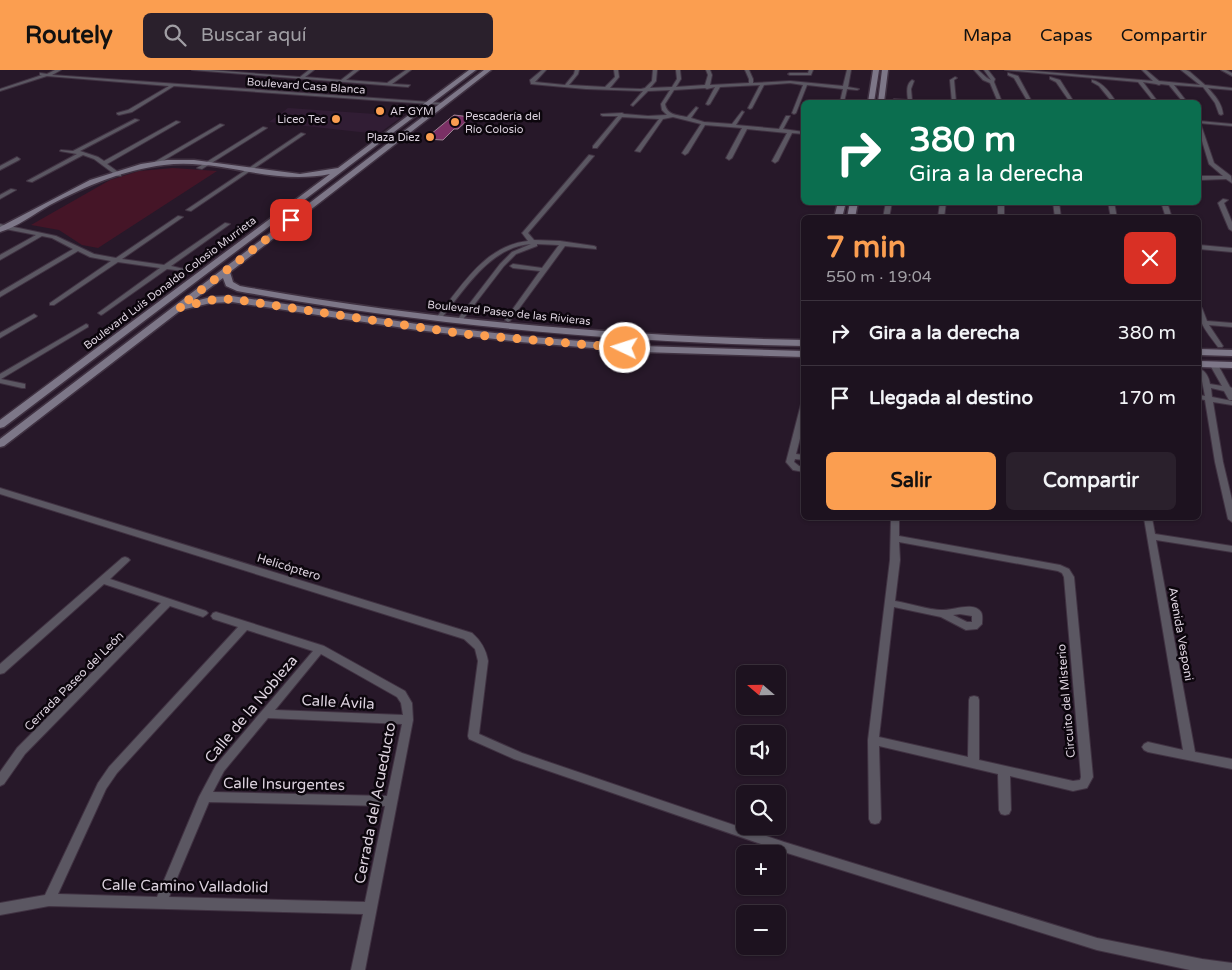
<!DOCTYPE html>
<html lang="es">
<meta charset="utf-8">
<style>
:root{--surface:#1d121f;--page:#2a202c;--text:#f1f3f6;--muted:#a09ea4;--line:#3b323d;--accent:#fb9e50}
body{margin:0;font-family:"Varela Round",sans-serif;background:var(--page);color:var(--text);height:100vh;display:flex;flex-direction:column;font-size:19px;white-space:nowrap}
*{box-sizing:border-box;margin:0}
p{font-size:16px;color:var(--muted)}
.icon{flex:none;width:28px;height:28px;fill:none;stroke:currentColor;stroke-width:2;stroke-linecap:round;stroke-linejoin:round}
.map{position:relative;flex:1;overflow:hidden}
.details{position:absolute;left:801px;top:145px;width:400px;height:305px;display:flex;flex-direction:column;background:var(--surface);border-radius:8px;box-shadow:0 1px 4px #0004,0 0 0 1px var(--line)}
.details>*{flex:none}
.guide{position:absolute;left:801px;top:30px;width:400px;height:105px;border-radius:8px;box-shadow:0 1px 4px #0004,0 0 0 1px var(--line);background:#0b6e4f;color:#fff;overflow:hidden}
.needle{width:32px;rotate:290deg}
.controls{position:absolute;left:736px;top:595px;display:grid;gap:10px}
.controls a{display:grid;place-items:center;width:50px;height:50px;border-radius:8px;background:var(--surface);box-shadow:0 1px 4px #0004,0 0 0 1px var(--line);font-size:25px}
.pin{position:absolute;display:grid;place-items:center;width:42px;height:42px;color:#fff;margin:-21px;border-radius:10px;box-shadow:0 2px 8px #0006}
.me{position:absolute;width:55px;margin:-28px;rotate:274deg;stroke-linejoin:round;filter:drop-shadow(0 0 4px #0008)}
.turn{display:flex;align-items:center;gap:18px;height:105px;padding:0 25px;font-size:22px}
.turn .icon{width:65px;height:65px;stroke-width:2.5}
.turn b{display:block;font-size:35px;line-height:42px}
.round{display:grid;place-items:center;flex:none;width:52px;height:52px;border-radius:8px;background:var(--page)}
.headline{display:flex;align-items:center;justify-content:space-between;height:85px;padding:0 25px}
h1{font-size:30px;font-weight:800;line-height:38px;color:var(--accent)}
.cta{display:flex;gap:10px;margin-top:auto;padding:10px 25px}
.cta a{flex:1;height:58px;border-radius:8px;background:var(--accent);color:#111;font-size:20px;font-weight:800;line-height:58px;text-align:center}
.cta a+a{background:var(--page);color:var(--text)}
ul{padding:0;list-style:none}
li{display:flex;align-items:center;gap:15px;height:65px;padding:0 25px;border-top:1px solid var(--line)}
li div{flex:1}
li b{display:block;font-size:19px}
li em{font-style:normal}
header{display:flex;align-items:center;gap:30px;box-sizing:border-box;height:70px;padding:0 25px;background:var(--accent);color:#111}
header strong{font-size:24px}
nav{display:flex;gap:28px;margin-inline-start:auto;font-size:18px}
.search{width:350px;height:45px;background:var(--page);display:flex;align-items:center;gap:12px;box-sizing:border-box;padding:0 18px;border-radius:8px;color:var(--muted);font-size:19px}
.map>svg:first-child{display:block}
.built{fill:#311d34}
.green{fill:#451527}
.building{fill:#7b3065;stroke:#9c8292}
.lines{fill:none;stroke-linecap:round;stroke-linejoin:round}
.street-casing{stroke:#403242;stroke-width:2}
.secondary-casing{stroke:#403242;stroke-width:3}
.street{fill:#5b5762;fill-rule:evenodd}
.secondary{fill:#7d7788;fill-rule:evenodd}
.route{stroke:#fb9e50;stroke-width:9;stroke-dasharray:0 16.2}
.poi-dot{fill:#fb9e50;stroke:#0c060d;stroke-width:2}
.labels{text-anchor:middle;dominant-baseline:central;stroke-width:5;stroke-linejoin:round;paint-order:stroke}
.far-street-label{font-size:11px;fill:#dcd2de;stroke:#0c060d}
.far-poi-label{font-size:11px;fill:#dcd2de;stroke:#0c060d;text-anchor:start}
.street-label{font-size:12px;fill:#dcd2de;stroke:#0c060d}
.near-street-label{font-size:15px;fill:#dcd2de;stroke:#0c060d}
</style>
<header>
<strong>Routely</strong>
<div class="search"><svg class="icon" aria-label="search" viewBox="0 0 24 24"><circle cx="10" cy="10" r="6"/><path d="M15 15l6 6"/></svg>Buscar aquí</div>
<nav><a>Mapa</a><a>Capas</a><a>Compartir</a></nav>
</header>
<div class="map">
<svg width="1232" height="900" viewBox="0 0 1232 900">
<rect width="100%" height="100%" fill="#271829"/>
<!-- built -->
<path class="built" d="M288,38l73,5 42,3 -25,18 -109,-12z"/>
<!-- green -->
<path class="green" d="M173,98l44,3 -119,77 -16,-3 -23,-15 -28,-5 79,-45 29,-9z"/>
<!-- building -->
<path class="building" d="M454,45l17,2 -13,12h-4l-11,11 -18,-1z"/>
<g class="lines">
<defs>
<g id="street">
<path d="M55,0h6l-9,5 392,28 2,1 -2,1 -270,-19 -42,26 -13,3 -2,-1v-1l11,-3 41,-24 -122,-10 -47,15v-2l42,-14h-2v-2l7,1z"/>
<path d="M192,0h19l89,7 9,-7h5l-9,7 36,3 13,-10h5l-13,10 41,3 19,-13h5l-19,14 18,1 -2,2z"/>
<path d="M542,0h4l-11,12 30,3 9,-11 1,-4h4l-1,4 -9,11 36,2 10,-10 -1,-7h4l1,7 -9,11 31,1 4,-1 7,-7 1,-11h4l-1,11 -6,7 22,-1 5,-8 -1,-9h4l1,9 -5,8 29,-2 3,-10 -2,-5h4l2,5 -2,10 39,-2v-4l-4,-9h4l4,9v4l37,-2 53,5 4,-16h4l-3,17 11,2 -2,1 -10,-1 -3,13h-4l3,-13 -36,-4 -11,28 -2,1 -2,-1 11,-28 -13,-2 -26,2 -12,23 -2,1 -2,-1 12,-23 -40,2 -10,17 -2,1 -2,-1 9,-17 -8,2 -2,-1 -31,2 -9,14c2,11 12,11 22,13l9,-10 2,1 -7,10 13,4 28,2 10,-13 2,1 -8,13 43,4 7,-13h4l-7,13 21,3v2l-12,-1 -14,28 -3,2 -3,-2 15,-28 -40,-4 -15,29 -3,2 -3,-2 16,-30 -37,-3 -17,28 -3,2 -3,-2 19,-29 -28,-7 -10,2 -23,33 -5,-1 24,-32 -37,-2 -25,31h-4v-2l25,-30h-15l-2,-1v-1l21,-1 2,1 24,2 19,-1 -5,-5 -1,-6 9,-14 -22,1 -15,15 -2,-1 12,-14 -57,-2 -55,-5 -1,-4z"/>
<path d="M809,0h4l-2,5h-21l-2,-1 2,-1h18z"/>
<path d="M974,0h4l9,8 4,2 -7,-10h4l7,9 -1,3 8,20h-4l-8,-19 -7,-3z"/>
<path d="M1005,0h17l131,11 -11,-11h4l13,11 41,4 -19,-15h5l4,2 15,13 27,3v2l-24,-2c7,8 14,15 15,26l-2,1 -2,-1 -4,-11 -12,-16 -29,-2 13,17h-4l-14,-17 -8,-1 -2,1 -3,-1 -13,-2 15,20h-4l-16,-20z"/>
<path d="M1221,0h5l6,3v3z"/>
<path d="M1008,3l10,3 14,26h-4l-14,-24 -6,-3z"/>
<path d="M955,7l2,1 -3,2 2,22h-4l-2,-22z"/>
<path d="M1050,7l10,3 14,22h-4l-14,-20 -6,-3z"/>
<path d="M912,10l2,1 -3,8 1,11 13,1 2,1 -35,-1 2,-2 14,1c-1,-8 -2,-16 4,-20z"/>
<path d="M1092,10c11,2 19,14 24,22h-4l-13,-16 -7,-4z"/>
<path d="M135,49l4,1 -59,31 18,6 6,4 72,-40 4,1 -73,42 14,10v2h-4l-23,-17 -11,-4 -51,27 -5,-1 50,-27 -17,-3 1,-1 12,1z"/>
<path d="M1199,51l33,3v2l-33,-3z"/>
<path d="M220,54l4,1 -68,40 -5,-1z"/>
<path d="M1199,54l2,1 13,38 17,13 1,7 -6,-4 -27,1v-4h24l-14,-12 -10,-33z"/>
<path d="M263,57l4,1 -65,41 -5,-1z"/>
<path d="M301,63l4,1 -114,77 -5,-1z"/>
<path d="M589,85l5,1 -66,77 6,7 26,1 34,5 2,1v2l-31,-3 -55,75 -2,1 -3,-2 35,-49 -27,-3 -3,-2 3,-2 29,4 17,-23 -22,-1v2l-21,8 -12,12 -43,56h-4v-2l43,-56 12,-12 19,-8c-42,3 -67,47 -91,76h-4v-2c25,-31 49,-73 92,-77l-6,-8 1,-1z"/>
<path d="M17,87l3,2 -1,1 -19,10v-4z"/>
<path d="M11,119l5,1 -16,9v-4z"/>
<path d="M1223,129l5,1 -4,3 8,19v9l-3,-2 -11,-26z"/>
<path d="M886,132h6l-3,16h-6z"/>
<path d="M940,132h6l-2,16h-6z"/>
<rect x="998" y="132" width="6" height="16"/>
<path d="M1053,132h6l2,16h-6z"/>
<path d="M1108,132h6l3,16h-6z"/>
<path d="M1161,132h6l5,16h-6z"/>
<path d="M178,146l5,1 -61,42 42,6 61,-42 5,1 -59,42 13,3v2l-17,-2 -64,45 -2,1 -3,-2 62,-45 -42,-6 -64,43h-4v-2l61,-42 -21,-4 -12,-6 -78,46v-5l73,-43 -21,-11 -10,-2 -42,24v-5l36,-20 -36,-7v-4l56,12 38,18 22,4z"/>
<path d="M1199,175l33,3v4l-33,-3z"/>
<path d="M1199,236l3,2 5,13 25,2v4l-23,-2 14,21 -1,1h-4c-10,-14 -20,-23 -19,-41z"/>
<path d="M34,244l3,2 -1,1 -36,21v-5z"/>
<path d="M86,254l2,1v2l-87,52 24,5v4h-3l-22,-5v-9z"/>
<path d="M1211,293h6l13,24 2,1v12h-3l-5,-9 -13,-3 1,9 20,4v4l-19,-3 10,60 9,38v22l-4,-3 -13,-57 -10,-62 -6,-1v-4l6,1 -3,-15 -3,-6v-6c6,1 10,8 11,15l12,2 -12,-21z"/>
<path d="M801,334h3v19l-8,31 8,1v5l-9,-1 -1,3 5,4 5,1v5l-11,-2 -7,-8z"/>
<path d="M0,418l472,145c9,8 14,16 16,28l-9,73 43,19 262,89 313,96 105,21 30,4v7h-42l-93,-20 -313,-98 -270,-93 -45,-20 -1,-3 10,-75 -3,-12 -11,-10 -464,-145z"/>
<path d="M891,448h8v18l161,29 9,4 5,8 19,200 -6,11 -14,3 -63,-15 1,34 -2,4 -4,1 -4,-1 -2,-4 -1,-36 -119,-28 2,73 -2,4 -4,1 -4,-1 -2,-4 -1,-79 22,-180zM899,472l159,29 4,2 2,4 17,200 -1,3 -7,1 -94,-21v-60l-1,-3 -4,-1 -4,1 -1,3 -1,57 -89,-20 15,-130 47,10 25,13 11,-1 5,-5c0,-3 1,-9 -1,-12 -8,-11 -29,-1 -39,-2 -13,0 -34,-7 -47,-9l5,-41zM960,544l12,2v6h-5l-14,-7z"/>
<path d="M1144,448h8l3,16 77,12v6l-76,-12 39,212 37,7v10l-84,-17 -4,-2 -2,-3 2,-3 4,-2 35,8z"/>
<path d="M125,487l3,1 2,2 -2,2 -18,17 96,32 2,2 -2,2 -3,2 -33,-11 -145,148 -21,30 -4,2v-14l17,-24 144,-145 -57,-19 -100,89 -4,1v-10l122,-106z"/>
<path d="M216,542l108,34 81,45 7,12 1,17 -48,250h-14l12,-56 -314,-8 -49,9v-12l45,-8 53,-112 11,-16 129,-140 -25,-8 -2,-3 2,-3zM247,560l66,21 -97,114 -17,32 -42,100 -99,-3 48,-105 11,-16zM321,584l76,43 4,6 2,12 -128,-5zM268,648l134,6 -15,72 -174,-4 11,-21zM209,732l176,4 -20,96 -196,-5z"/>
</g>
<g id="secondary">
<path d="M469,0h7l-472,357 -4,1v-8l330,-246c-59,12 -109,-16 -166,-9 -41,5 -78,21 -114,40 -16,9 -33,22 -50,27v-5l90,-47 51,-16 26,-4h27l106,14 38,-6z"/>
<path d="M484,0h7l-261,202 3,10 7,4c187,34 374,50 564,54v6c-192,-4 -378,-21 -567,-55l-11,-5 -3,-8 -32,24 20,-5 21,-1 185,28 103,12 121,10 163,5v6l-163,-5 -121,-10 -103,-12 -185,-28 -21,1 -30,7 -177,136 -4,1v-8z"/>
<path d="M873,0h6l-5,32h-6z"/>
<path d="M882,0h6l-4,32h-6z"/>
<path d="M838,132h8l-4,16h-8z"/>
<path d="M850,132h8l-3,16h-8z"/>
<path d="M1199,279l33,1v6l-33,-1z"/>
<path d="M1199,291l33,1v6l-33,-1z"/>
</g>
</defs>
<!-- street casing -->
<use href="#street" class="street-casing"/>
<!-- secondary casing -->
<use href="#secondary" class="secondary-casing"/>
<!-- street -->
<use href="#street" class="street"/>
<!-- secondary -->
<use href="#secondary" class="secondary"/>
</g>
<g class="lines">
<!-- route -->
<path class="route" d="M291,150l-113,88 33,-8 21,-1 232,35 161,14"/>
</g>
<!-- markers -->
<g class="poi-dot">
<circle cx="380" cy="41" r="5"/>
<circle cx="336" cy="49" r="5"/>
<circle cx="455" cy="52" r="5"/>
<circle cx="430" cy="67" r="5"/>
</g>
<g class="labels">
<!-- far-street labels -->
<g class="far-street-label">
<text transform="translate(306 16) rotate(4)">Boulevard Casa Blanca</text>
<text transform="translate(170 213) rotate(-37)">Boulevard Luis Donaldo Colosio Murrieta</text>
<text transform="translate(509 243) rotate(6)">Boulevard Paseo de las Rivieras</text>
</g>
<!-- far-poi labels -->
<g class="far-poi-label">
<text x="390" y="41">AF GYM</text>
<text x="465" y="46">Pescadería del<tspan x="465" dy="13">Río Colosio</tspan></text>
<text x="326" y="49" text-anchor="end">Liceo Tec</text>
<text x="420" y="67" text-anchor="end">Plaza Diez</text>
</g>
<!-- street labels -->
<g class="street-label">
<text transform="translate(289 497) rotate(17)">Helicóptero</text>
<text transform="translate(1181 564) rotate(80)">Avenida Vesponi</text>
<text transform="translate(74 611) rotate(-45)">Cerrada Paseo del León</text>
<text transform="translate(1066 631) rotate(-95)">Circuito del Misterio</text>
</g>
<!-- near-street labels -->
<g class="near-street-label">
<text transform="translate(338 632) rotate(3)">Calle Ávila</text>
<text transform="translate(251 639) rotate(-50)">Calle de la Nobleza</text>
<text transform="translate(284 714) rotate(1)">Calle Insurgentes</text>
<text transform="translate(375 733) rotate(-79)">Cerrada del Acueducto</text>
<text transform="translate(185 816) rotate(1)">Calle Camino Valladolid</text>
</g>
</g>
</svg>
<div class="controls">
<a><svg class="needle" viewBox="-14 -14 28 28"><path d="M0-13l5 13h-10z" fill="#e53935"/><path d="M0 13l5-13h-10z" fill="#a09ea4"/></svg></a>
<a><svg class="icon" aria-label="sound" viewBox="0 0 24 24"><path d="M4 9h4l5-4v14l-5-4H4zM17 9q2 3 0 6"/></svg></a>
<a><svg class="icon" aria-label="search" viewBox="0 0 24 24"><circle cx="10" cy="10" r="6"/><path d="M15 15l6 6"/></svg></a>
<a>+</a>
<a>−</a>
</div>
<div class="pin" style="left:291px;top:150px;background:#d93025"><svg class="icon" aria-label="arrive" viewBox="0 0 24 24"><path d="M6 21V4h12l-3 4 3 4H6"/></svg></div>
<svg class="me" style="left:625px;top:278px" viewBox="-20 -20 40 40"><circle r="17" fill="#fb9e50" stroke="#fff" stroke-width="3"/><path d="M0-11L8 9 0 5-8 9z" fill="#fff"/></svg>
<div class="guide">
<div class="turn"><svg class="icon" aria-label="right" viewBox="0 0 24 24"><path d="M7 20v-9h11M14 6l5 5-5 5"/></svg><div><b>380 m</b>Gira a la derecha</div></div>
</div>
<section class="details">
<div class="headline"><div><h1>7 min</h1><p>550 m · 19:04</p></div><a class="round" style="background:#d93025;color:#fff"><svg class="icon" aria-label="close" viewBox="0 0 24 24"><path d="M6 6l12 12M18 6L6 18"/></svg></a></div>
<ul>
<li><svg class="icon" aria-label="right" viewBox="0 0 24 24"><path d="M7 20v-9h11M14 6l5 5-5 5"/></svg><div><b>Gira a la derecha</b></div><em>380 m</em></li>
<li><svg class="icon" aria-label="arrive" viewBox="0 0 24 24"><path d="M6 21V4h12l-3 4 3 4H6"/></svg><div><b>Llegada al destino</b></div><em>170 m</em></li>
</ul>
<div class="cta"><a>Salir</a><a>Compartir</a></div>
</section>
</div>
